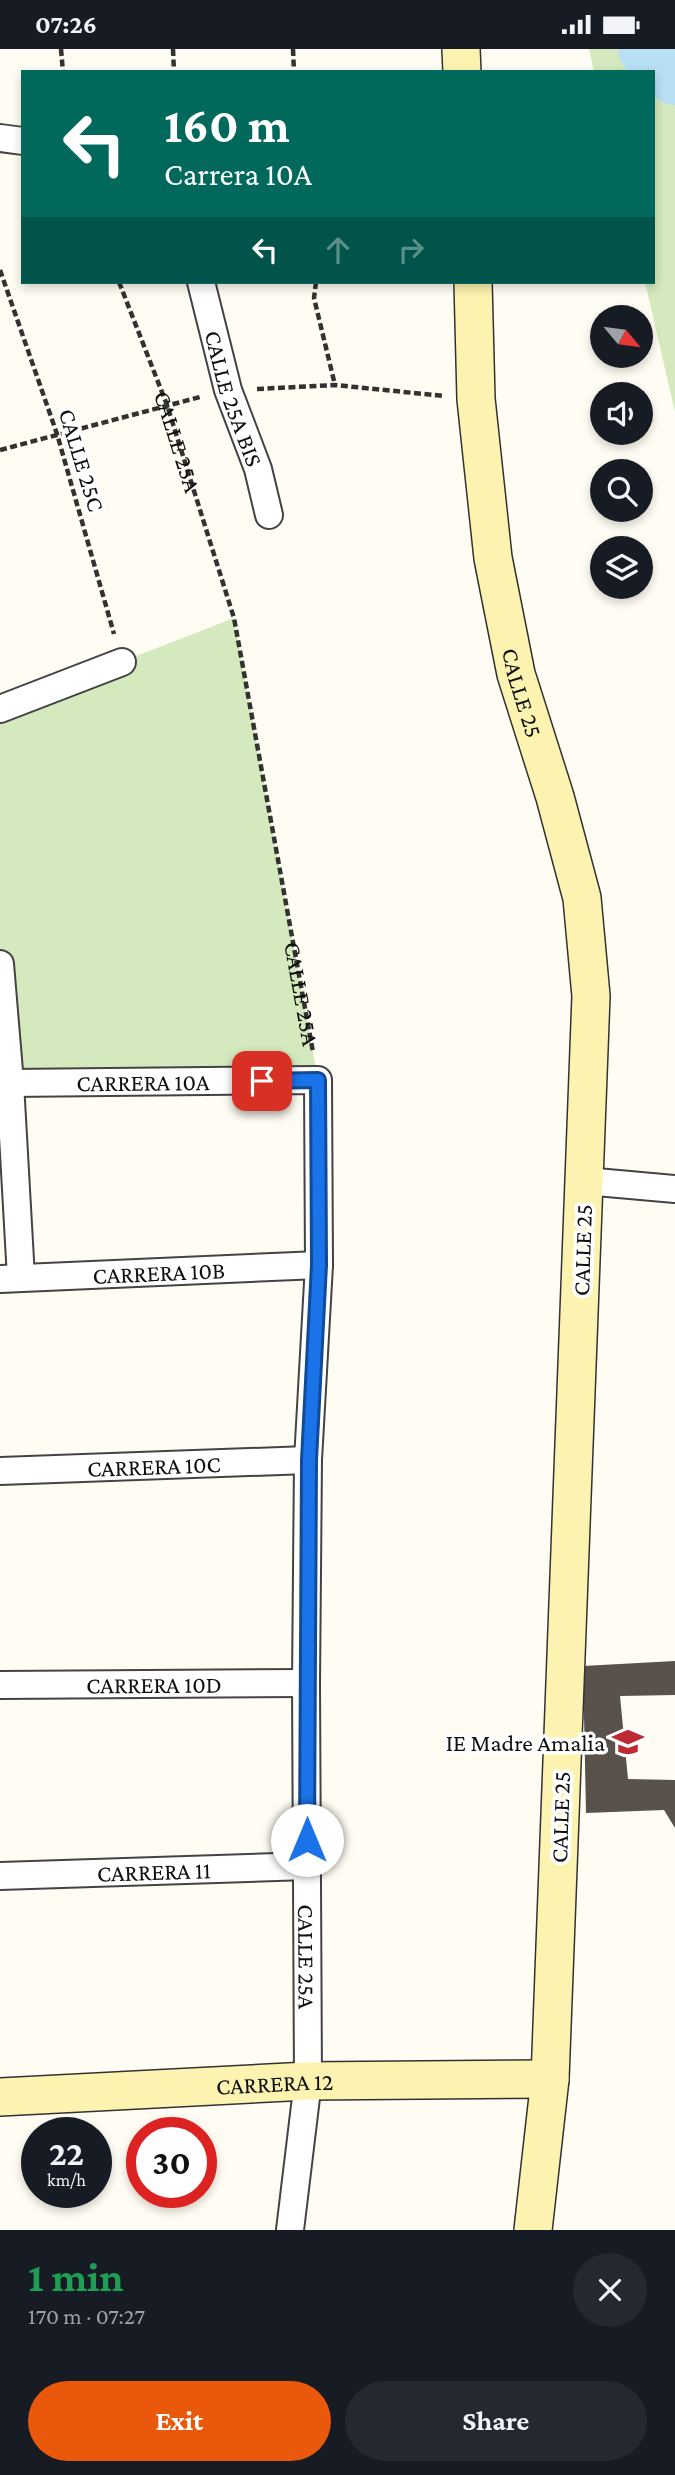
<!DOCTYPE html>
<meta charset="utf-8">
<style>
:root{--surface:#171b24;--page:#242831;--text:#f1f3f6;--muted:#9ea1a6;--accent:#ea580c}
body{margin:0;font-family:"Crimson Pro",serif;background:var(--page);color:var(--text);height:100vh;display:flex;flex-direction:column;font-size:26px;white-space:nowrap}
*{box-sizing:border-box;margin:0}
p{font-size:23px;color:var(--muted)}
.icon{flex:none;width:38px;height:38px;fill:none;stroke:currentColor;stroke-width:2;stroke-linecap:round;stroke-linejoin:round}
.map{position:relative;height:2181px;overflow:hidden}
.sheet{display:flex;flex-direction:column;background:var(--surface);flex:1}
.sheet>*{flex:none}
.guide{position:absolute;left:21px;top:21px;width:634px;height:214px;border-radius:0px;box-shadow:0 4px 10px #0003;background:#00695c;color:#fff;overflow:hidden}
.needle{width:46px;rotate:119deg}
.tools{position:absolute;left:590px;top:256px;display:grid;gap:14px}
.tools a{display:grid;place-items:center;width:63px;height:63px;border-radius:50%;background:var(--surface);box-shadow:0 4px 10px #0003;font-size:35px}
.speed{position:absolute;left:21px;top:2068px;display:flex;gap:14px;font-size:35px;font-weight:700;text-align:center}
.speed>*{display:grid;place-content:center;width:91px;height:91px;border-radius:50%;background:var(--surface);box-shadow:0 4px 10px #0003;line-height:1}
.speed small{font-size:18px;font-weight:400}
.speed .limit{border:10px solid #d22;background:#fff;color:#111}
.pin{position:absolute;display:grid;place-items:center;width:60px;height:60px;color:#fff;margin:-30px;border-radius:14px;box-shadow:0 4px 10px #0006}
.me{position:absolute;width:77px;margin:-38px;rotate:0deg;stroke-linejoin:round;filter:drop-shadow(0 0 5px #0008)}
.turn{display:flex;align-items:center;gap:24px;height:147px;padding:0 28px;font-size:32px}
.turn .icon{width:91px;height:91px;stroke-width:2.5}
.turn b{display:block;font-size:49px;line-height:60px}
.lanes{display:flex;align-items:center;height:66px;padding:0 28px;background:#0003;justify-content:center;gap:35px;direction:ltr}
.lanes .off{opacity:.35}
.round{display:grid;place-items:center;flex:none;width:74px;height:74px;border-radius:37px;background:var(--page)}
.headline{display:flex;align-items:center;justify-content:space-between;height:119px;padding:0 28px}
h1{font-size:42px;font-weight:700;line-height:52px;color:#1e9e55}
.primary-button{display:flex;gap:14px;margin-top:auto;padding:14px 28px}
.primary-button a{flex:1;height:80px;border-radius:42px;background:var(--accent);color:#fff;font-size:28px;font-weight:700;line-height:80px;text-align:center}
.primary-button a+a{background:var(--page);color:var(--text)}
.status{display:flex;justify-content:space-between;align-items:center;height:49px;padding:0 35px;background:var(--surface);direction:ltr}
.status svg{height:19px;fill:currentColor}
.map>svg:first-child{display:block}
.green{fill:#d4e9bd}
.lines{fill:none;stroke-linecap:round;stroke-linejoin:round}
.river{stroke:#b9dff5;stroke-width:56}
.building{fill:#58514c}
.street-casing{stroke:#434343;stroke-width:30}
.secondary-casing{stroke:#323232;stroke-width:40}
.path{stroke:#323232;stroke-width:4.5;stroke-dasharray:7 3.5;stroke-linecap:butt}
.street{stroke:#fff;stroke-width:26}
.secondary{stroke:#fdf3b0;stroke-width:37}
.route-casing{stroke:#114b97;stroke-width:18}
.route{stroke:#1a73e8;stroke-width:12}
.labels{text-anchor:middle;dominant-baseline:central;stroke-width:7;stroke-linejoin:round;paint-order:stroke}
.street-label{font-size:24px;fill:#101010;stroke:#fff}
.poi-label{font-size:24px;fill:#101010;stroke:#fff;text-anchor:end}
</style>
<div class="status"><b>07:26</b><svg viewBox="0 0 49 12"><path d="M0 12V9h3v3zM5 12V6h3v6zM10 12V3h3v9zM15 12V0h3v12zM26 1h20v11H26zM47 4h2v5h-2z"/></svg></div>
<div class="map">
<svg width="675" height="2181" viewBox="0 0 675 2181">
<rect width="100%" height="100%" fill="#fffcf3"/>
<!-- green -->
<g class="green">
<path d="M589,0h86v363l-30,-130h8v-210h-59z"/>
<path d="M234,569l84,462 -308,3 -10,-119v-255z"/>
</g>
<g class="lines">
<!-- river -->
<path class="river" d="M646,0l29,28"/>
</g>
<!-- building -->
<path class="building" d="M675,1612v34l-55,1 8,83 47,1v48l-11,-18 -78,3 -3,-147z"/>
<g class="lines">
<defs>
<g id="street">
<path d="M0,89l23,3"/>
<path id="s2" d="M201,233l27,108 30,79 11,46"/>
<path d="M0,660l122,-47"/>
<path d="M0,915l10,119 11,195"/>
<path id="s3" d="M10,1034l308,-3 1,185 -11,195 -2,223 2,398 -18,149"/>
<path d="M585,1132l90,8"/>
<path id="s4" d="M0,1230l319,-14"/>
<path id="s5" d="M0,1422l308,-11"/>
<path id="s6" d="M0,1636l306,-2"/>
<path id="s7" d="M0,1827l307,-10"/>
</g>
<g id="secondary">
<path d="M461,0l1,23"/>
<path id="s8" d="M473,233l3,117 17,159 23,116 39,123 27,101 9,98 -41,1083 -17,151"/>
<path id="s9" d="M0,2048l308,-16 242,-2"/>
</g>
</defs>
<!-- street casing -->
<use href="#street" class="street-casing"/>
<!-- secondary casing -->
<use href="#secondary" class="secondary-casing"/>
<!-- path -->
<g class="path">
<path d="M61,0l2,23"/>
<path d="M173,0l1,23"/>
<path d="M293,0l1,23"/>
<path d="M0,221l57,164 57,200"/>
<path id="s1" d="M119,233l48,123 67,213 79,434"/>
<path d="M316,233l-2,16 21,87"/>
<path d="M257,340l78,-4 109,11"/>
<path d="M0,401l200,-53"/>
</g>
<!-- street -->
<use href="#street" class="street"/>
<!-- secondary -->
<use href="#secondary" class="secondary"/>
</g>
<g class="lines">
<defs>
<path id="route" d="M262,1032l56,-1 1,185 -10,195 -2,380"/>
</defs>
<!-- route casing -->
<use href="#route" class="route-casing"/>
<!-- route -->
<use href="#route" class="route"/>
</g>
<!-- icons -->
<defs>
<symbol id="school-bare" viewBox="-9 -9 18 18"><path d="M0-5L7-2L0 1L-7-2ZM-4 1L0 2.5L4 1V4Q0 6-4 4Z" fill="#bd2a34" stroke="#fff" stroke-width="2.5" paint-order="stroke"/></symbol>
</defs>
<g fill-rule="evenodd">
<use href="#school-bare" x="606" y="1671" width="44" height="44"/>
</g>
<g class="labels">
<!-- street labels -->
<g class="street-label">
<text stroke="none"><textPath href="#s2" startOffset="121">CALLE 25A BIS</textPath></text>
<text stroke="none"><textPath href="#s1" startOffset="170">CALLE 25A</textPath></text>
<text transform="translate(82 411) rotate(73)">CALLE 25C</text>
<text stroke="none"><textPath href="#s8" startOffset="415">CALLE 25</textPath></text>
<text stroke="none"><textPath href="#s1" startOffset="737">CALLE 25A</textPath></text>
<text stroke="none"><textPath href="#s3" startOffset="133">CARRERA 10A</textPath></text>
<text transform="translate(582 1201) rotate(-88)">CALLE 25</text>
<text stroke="none"><textPath href="#s4" startOffset="159">CARRERA 10B</textPath></text>
<text stroke="none"><textPath href="#s5" startOffset="154">CARRERA 10C</textPath></text>
<text stroke="none"><textPath href="#s6" startOffset="154">CARRERA 10D</textPath></text>
<text transform="translate(560 1768) rotate(-88)">CALLE 25</text>
<text stroke="none"><textPath href="#s7" startOffset="154">CARRERA 11</textPath></text>
<text stroke="none"><textPath href="#s3" startOffset="1185">CALLE 25A</textPath></text>
<text stroke="none"><textPath href="#s9" startOffset="275">CARRERA 12</textPath></text>
</g>
<!-- poi labels -->
<g class="poi-label">
<text x="605" y="1693">IE Madre Amalia</text>
</g>
</g>
</svg>
<div class="tools">
<a><svg class="needle" viewBox="-14 -14 28 28"><path d="M0-13l5 13h-10z" fill="#e53935"/><path d="M0 13l5-13h-10z" fill="#9ea1a6"/></svg></a>
<a><svg class="icon" aria-label="sound" viewBox="0 0 24 24"><path d="M4 9h4l5-4v14l-5-4H4zM17 9q2 3 0 6"/></svg></a>
<a><svg class="icon" aria-label="search" viewBox="0 0 24 24"><circle cx="10" cy="10" r="6"/><path d="M15 15l6 6"/></svg></a>
<a><svg class="icon" aria-label="layers" viewBox="0 0 24 24"><path d="M12 4l9 5-9 5-9-5zM3 14l9 5 9-5"/></svg></a>
</div>
<div class="speed"><div>22<small>km/h</small></div><div class="limit">30</div></div>
<div class="pin" style="left:262px;top:1032px;background:#d93025"><svg class="icon" aria-label="arrive" viewBox="0 0 24 24"><path d="M6 21V4h12l-3 4 3 4H6"/></svg></div>
<svg class="me" style="left:307px;top:1791px" viewBox="-20 -20 40 40"><circle r="19" fill="#fff"/><path d="M0-13L10 11 0 6-10 11z" fill="#1a73e8"/></svg>
<div class="guide">
<div class="turn"><svg class="icon" aria-label="left" viewBox="0 0 24 24"><path d="M17 20v-9H6M10 6l-5 5 5 5"/></svg><div><b>160 m</b>Carrera 10A</div></div>
<div class="lanes"><svg class="icon" aria-label="left" viewBox="0 0 24 24"><path d="M17 20v-9H6M10 6l-5 5 5 5"/></svg><svg class="icon off" aria-label="ahead" viewBox="0 0 24 24"><path d="M12 20V5M6 11l6-6 6 6"/></svg><svg class="icon off" aria-label="right" viewBox="0 0 24 24"><path d="M7 20v-9h11M14 6l5 5-5 5"/></svg></div>
</div>
</div>
<section class="sheet">
<div class="headline"><div><h1>1 min</h1><p>170 m · 07:27</p></div><a class="round"><svg class="icon" aria-label="close" viewBox="0 0 24 24"><path d="M6 6l12 12M18 6L6 18"/></svg></a></div>
<div class="primary-button"><a>Exit</a><a>Share</a></div>
</section>
